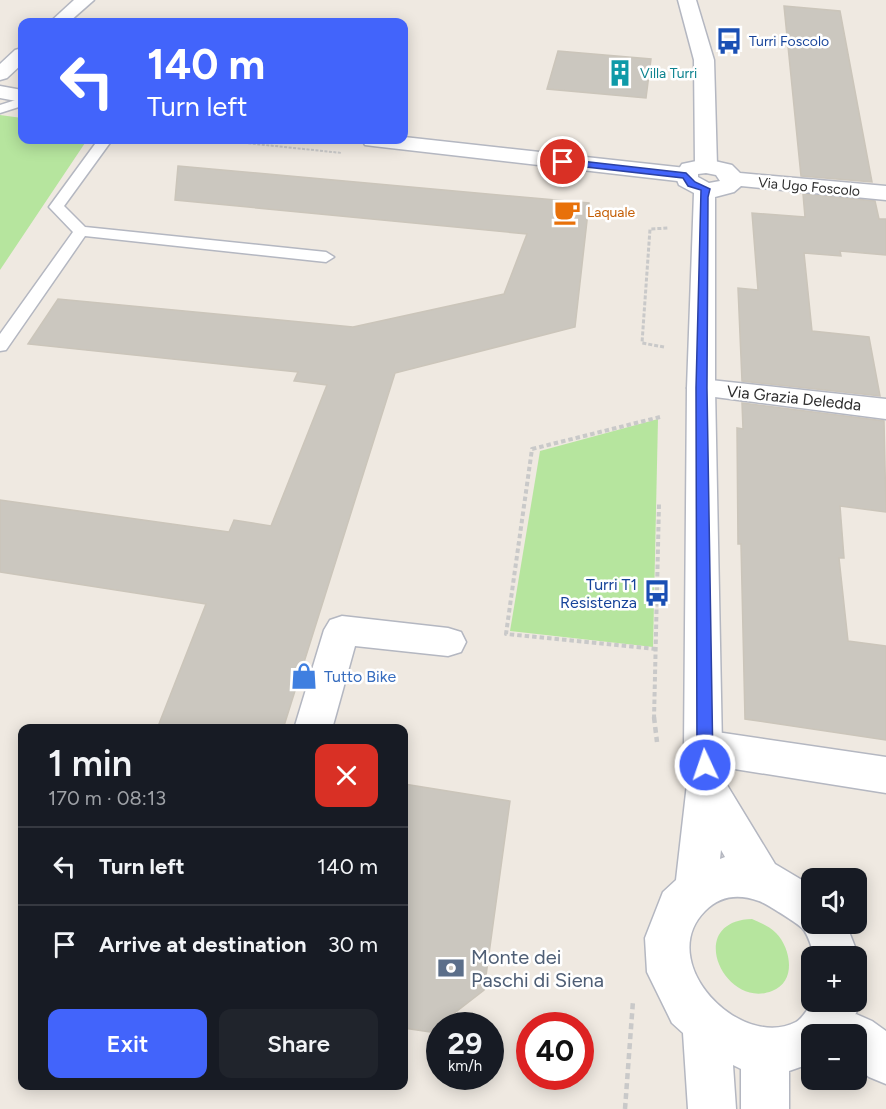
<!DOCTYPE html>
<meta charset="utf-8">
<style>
:root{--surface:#171b24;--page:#20242c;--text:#f1f3f6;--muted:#9ea1a6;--line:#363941;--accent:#4264fb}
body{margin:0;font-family:Figtree,sans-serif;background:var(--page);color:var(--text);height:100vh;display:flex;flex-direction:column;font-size:22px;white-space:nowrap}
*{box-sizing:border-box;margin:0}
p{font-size:20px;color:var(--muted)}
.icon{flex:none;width:33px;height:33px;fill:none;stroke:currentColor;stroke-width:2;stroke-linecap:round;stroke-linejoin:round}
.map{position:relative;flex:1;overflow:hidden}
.sheet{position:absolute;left:18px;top:724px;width:390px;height:366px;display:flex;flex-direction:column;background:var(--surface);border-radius:12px;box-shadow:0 3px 15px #0003}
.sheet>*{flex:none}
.banner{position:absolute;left:18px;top:18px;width:390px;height:126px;border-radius:12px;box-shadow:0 3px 15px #0003;background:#4264fb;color:#fff;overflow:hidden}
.fabs{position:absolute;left:801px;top:868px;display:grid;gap:12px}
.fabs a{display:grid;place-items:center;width:66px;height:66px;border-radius:12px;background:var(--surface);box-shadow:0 3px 15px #0003;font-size:30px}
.speed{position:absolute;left:426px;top:1012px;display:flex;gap:12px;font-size:30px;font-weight:700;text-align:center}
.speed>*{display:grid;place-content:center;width:78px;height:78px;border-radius:50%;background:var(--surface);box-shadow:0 3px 15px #0003;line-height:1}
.speed small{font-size:15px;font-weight:400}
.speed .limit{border:9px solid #d22;background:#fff;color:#111}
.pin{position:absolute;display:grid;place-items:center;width:51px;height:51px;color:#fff;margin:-26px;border:3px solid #fff;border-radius:50%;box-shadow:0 2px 6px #0007}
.me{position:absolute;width:66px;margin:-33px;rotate:357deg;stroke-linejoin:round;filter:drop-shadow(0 0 4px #0008)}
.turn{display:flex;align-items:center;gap:21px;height:126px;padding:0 30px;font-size:27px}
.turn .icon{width:78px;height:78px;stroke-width:2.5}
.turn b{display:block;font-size:42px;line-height:51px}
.round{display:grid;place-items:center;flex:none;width:63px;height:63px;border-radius:12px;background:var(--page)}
.overview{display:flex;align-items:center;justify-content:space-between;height:102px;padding:0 30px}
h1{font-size:36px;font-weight:600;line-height:45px}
.action{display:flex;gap:12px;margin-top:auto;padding:12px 30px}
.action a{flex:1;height:69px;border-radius:12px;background:var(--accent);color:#fff;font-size:24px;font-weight:600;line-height:69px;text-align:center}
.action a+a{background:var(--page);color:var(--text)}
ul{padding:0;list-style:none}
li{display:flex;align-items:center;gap:18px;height:78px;padding:0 30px;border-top:2px solid var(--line)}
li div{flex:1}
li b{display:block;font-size:22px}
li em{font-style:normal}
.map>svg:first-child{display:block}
.green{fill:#b6e59e}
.building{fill:#cbc7bf;stroke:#cbc5ba;stroke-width:1.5}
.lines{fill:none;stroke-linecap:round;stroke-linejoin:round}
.lane-casing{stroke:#b4b7c1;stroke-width:3}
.street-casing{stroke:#b4b7c1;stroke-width:3}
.secondary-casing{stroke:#b4b7c1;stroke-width:3}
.path-far3{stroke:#c9c9c9;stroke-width:2;stroke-dasharray:3 1.5;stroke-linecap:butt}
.path-far2{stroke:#c9c9c9;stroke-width:3;stroke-dasharray:4 2;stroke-linecap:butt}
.path-far1{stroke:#c9c9c9;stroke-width:4;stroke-dasharray:4.5 3;stroke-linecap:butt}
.path{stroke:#c9c9c9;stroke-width:4.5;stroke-dasharray:6 4;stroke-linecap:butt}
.lane{fill:#fff;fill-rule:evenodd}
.street{fill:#fff;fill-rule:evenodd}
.secondary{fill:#fff;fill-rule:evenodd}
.route{fill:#4264fb;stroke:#2b41a3;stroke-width:1.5}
.labels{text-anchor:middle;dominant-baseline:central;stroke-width:5;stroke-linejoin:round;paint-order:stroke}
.far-transit-label{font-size:14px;fill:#164399;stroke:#fff;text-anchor:start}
.far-culture-label{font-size:14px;fill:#0d838f;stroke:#fff;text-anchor:start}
.far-street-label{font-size:14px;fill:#2e2e2e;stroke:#fff}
.far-food-label{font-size:14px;fill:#c56008;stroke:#fff;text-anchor:start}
.street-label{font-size:16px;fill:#2e2e2e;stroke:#fff}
.transit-label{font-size:16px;fill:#164399;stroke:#fff;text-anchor:end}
.shop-label{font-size:16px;fill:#366cbe;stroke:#fff;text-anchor:start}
.near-service-label{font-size:20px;fill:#4e5e75;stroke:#fff;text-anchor:start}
</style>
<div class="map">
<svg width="886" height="1109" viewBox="0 0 886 1109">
<rect width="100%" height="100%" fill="#efe9e1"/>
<!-- green -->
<g class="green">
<path d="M0,115l22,3v22h65l-87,130z"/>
<path d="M658,419l-5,228 -143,-16 30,-180z"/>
<path d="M752,919c9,4 17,7 24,14 15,15 21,49 -4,58 -48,19 -88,-70 -20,-72z"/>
</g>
<!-- building -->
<g class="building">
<path d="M784,6l56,5 32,171 -71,-6z"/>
<path d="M558,51l93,8 -5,39 -99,-9z"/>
<path d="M178,166l411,37 -14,124 -180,46 -112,356h-126l49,-125 -206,-32v-72l229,32 5,-12 37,6 56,-141 -33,-4 4,-9 -270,-28 30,-45 295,28 151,-33 23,-60 -352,-34z"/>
<path d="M803,194l72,7 4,18h7v36l-46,-4 1,5 -37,-3 8,78 57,6 11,59 -138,-15 -4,-93 20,2 -6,-77 53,4z"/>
<path d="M742,403l142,18 2,91 -46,-6 4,52h-5l9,83 38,5v94l-141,-21 -4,-175h-3l-1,-116 6,1z"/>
<path d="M404,784l106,17 -26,189 -54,42 -26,-4z"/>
</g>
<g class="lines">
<defs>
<g id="lane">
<path d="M22,98v8l-22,7v-8z"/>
<path d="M98,140h14l-48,66 21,21 241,25 8,5 -8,5 -241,-26 -79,114 -6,1v-17l73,-102 -24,-25z"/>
</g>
<g id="street">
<path d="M74,0h20l-25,22h-19z"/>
<path d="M678,0h18l18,60 3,106 -3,5 -8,2 -8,-2 -3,-5 -1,-106z"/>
<path d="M22,48v16l-15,14 -7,2v-16l15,-14z"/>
<path d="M0,86l22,4v12l-22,-4z"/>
<path d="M404,137l282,31 8,2 3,5 -3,5 -8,2 -313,-36 -8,-1 -3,-5h42z"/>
<path d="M701,379l185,20v20l-195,-25 -4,-6 4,-6z"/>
<path d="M342,616l106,12 13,4 5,10 -5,10 -13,4 -93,-10 -23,83h-38l30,-99 6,-10z"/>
<path d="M703,730l183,27v36l-183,-29 -14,-5 -5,-12 5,-12z"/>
<path d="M856,1014l16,7 14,10v53l-17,-7 -13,-10v-32h-22l6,-14z"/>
</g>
<path id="secondary" d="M706,159l26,6 8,8 146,13v14l-145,-14 -7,6 -19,5v191l7,359 5,38 48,79 37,22v38h34l13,33 -3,6v-6h-41c-3,-8 -7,-24 -13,-29 -5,-5 -37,-25 -43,-27 -20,-7 -38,-6 -54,10 -51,51 35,140 91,111 6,-3 12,-14 17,-20h43v-10l5,10 -15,33h-34v28l-23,8v38h-48v-40l-8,-4 3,44h-48l-5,-76 -11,-10 -25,-51 -2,-34 18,-46 13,-12 11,-96 -3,-37 3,-359 7,-195 -15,-8 -4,-10 7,-11zM706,173l10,2 4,6 -11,2 -11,-6v-3zM721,850l4,7 -5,2z"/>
</defs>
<!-- lane casing -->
<use href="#lane" class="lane-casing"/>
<!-- street casing -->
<use href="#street" class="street-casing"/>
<!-- secondary casing -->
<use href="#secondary" class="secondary-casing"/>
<!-- path-far3 -->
<path class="path-far3" d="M217,140l125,13"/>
<!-- path-far2 -->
<path class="path-far2" d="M664,347l-22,-4 8,-114 19,-1"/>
<!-- path-far1 -->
<g class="path-far1">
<path d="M656,649l-150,-15 26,-185 128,-32"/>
<path d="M654,719l5,-215"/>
</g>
<!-- path -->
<g class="path">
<path d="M654,717l3,25"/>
<path d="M625,1109l8,-108"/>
</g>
<!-- lane -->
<use href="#lane" class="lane"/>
<!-- street -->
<use href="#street" class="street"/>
<!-- secondary -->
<use href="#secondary" class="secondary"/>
</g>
<!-- route -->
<path class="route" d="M563,159l123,14 9,9 15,7 -2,8 -1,191 6,377 -2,5 -6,2 -6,-2 -2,-5 -1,-377 5,-198 -13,-4 -5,-8 -123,-14v-4z"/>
<!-- icons -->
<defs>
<symbol id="bus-bare" viewBox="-9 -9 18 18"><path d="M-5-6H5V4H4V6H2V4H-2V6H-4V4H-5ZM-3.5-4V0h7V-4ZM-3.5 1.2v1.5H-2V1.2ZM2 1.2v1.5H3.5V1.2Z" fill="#1a4fb4" stroke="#fff" stroke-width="2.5" paint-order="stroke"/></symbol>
<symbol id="building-bare" viewBox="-9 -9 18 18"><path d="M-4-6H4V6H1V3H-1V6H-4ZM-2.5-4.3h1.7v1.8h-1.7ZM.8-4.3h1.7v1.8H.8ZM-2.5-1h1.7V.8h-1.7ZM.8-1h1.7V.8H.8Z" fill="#0f9aa8" stroke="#fff" stroke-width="2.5" paint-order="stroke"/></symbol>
<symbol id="cafe-bare" viewBox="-9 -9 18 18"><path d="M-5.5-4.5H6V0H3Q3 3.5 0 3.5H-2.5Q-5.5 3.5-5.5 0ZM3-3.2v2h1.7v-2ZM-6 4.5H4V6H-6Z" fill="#e8710a" stroke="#fff" stroke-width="2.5" paint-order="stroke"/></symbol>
<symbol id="shop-bare" viewBox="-9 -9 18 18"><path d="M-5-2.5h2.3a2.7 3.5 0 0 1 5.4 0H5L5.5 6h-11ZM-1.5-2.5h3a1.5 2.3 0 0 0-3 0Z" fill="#3f7fe0" stroke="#fff" stroke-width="2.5" paint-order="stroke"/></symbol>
<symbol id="bank-bare" viewBox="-9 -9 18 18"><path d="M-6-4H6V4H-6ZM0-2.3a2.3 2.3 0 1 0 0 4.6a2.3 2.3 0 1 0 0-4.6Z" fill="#5c6f8a" stroke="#fff" stroke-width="2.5" paint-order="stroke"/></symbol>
</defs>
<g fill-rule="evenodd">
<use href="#bus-bare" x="710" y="22" width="38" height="38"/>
<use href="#building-bare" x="601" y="54" width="38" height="38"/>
<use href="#cafe-bare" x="548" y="193" width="38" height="38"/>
<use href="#bus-bare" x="638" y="574" width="38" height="38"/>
<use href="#shop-bare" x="285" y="657" width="38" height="38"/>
<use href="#bank-bare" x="432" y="949" width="38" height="38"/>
</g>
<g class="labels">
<!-- far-transit labels -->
<g class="far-transit-label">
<text x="749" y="41">Turri Foscolo</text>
</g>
<!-- far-culture labels -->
<g class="far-culture-label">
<text x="640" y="73">Villa Turri</text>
</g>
<!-- far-street labels -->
<g class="far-street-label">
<text transform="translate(809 187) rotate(5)">Via Ugo Foscolo</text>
</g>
<!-- far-food labels -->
<g class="far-food-label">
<text x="587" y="212">Laquale</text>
</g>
<!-- street labels -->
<g class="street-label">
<text transform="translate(794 398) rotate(6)">Via Grazia Deledda</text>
</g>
<!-- transit labels -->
<g class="transit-label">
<text x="637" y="584">Turri T1<tspan x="637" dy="18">Resistenza</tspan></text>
</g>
<!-- shop labels -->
<g class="shop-label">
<text x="324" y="676">Tutto Bike</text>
</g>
<!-- near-service labels -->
<g class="near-service-label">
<text x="471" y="957">Monte dei<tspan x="471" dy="23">Paschi di Siena</tspan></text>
</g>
</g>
</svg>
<div class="fabs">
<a><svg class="icon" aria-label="sound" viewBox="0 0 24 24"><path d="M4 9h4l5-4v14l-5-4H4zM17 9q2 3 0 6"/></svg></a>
<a>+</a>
<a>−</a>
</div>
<div class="speed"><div>29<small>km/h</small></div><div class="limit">40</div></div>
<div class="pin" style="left:563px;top:162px;background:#d93025"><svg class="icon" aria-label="arrive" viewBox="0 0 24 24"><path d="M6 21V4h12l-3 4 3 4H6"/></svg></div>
<svg class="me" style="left:705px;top:765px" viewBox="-20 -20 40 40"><circle r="17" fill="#4264fb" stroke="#fff" stroke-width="3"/><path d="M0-11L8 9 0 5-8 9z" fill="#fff"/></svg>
<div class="banner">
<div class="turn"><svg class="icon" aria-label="left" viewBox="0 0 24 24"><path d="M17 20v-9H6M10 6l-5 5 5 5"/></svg><div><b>140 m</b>Turn left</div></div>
</div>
<section class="sheet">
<div class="overview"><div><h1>1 min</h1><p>170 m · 08:13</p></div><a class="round" style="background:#d93025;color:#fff"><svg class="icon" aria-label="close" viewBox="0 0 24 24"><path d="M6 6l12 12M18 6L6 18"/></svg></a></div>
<ul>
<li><svg class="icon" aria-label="left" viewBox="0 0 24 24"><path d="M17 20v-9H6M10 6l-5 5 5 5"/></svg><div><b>Turn left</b></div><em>140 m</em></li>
<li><svg class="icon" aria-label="arrive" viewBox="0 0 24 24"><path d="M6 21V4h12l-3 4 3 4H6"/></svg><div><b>Arrive at destination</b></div><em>30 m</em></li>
</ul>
<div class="action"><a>Exit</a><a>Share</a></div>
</section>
</div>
